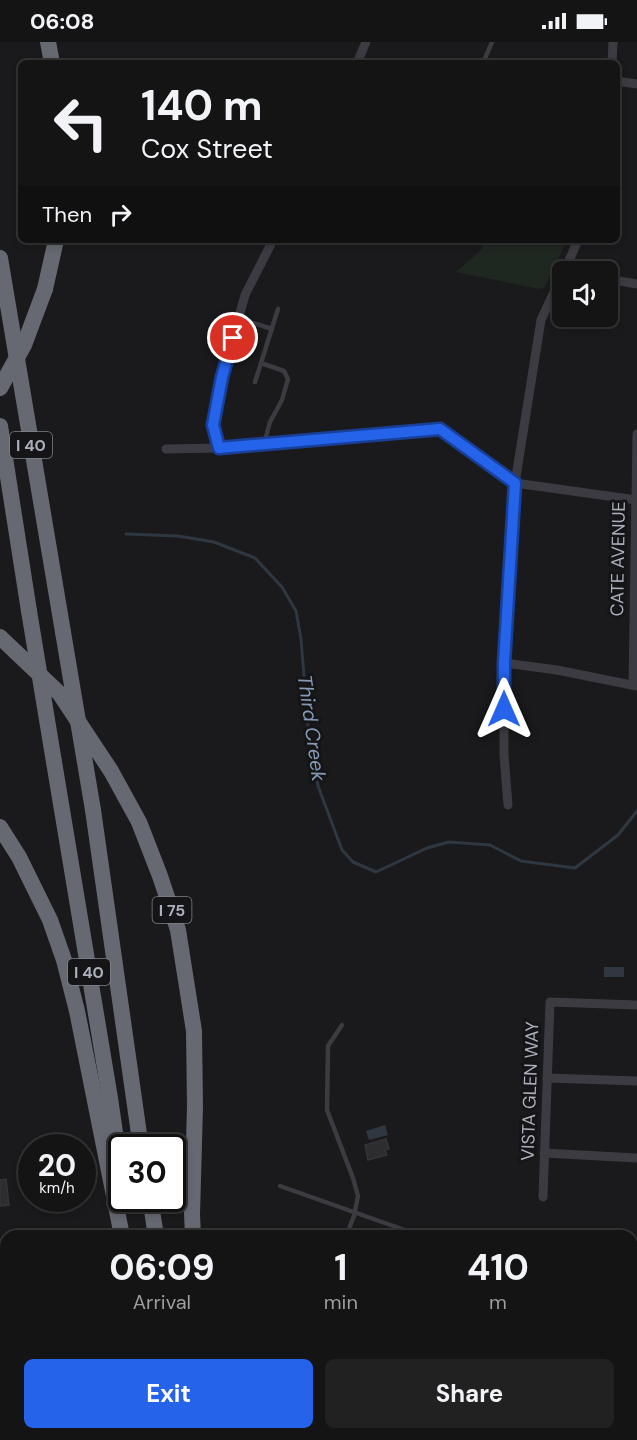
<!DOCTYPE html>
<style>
:root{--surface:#141415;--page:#212122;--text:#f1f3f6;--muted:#9d9ea0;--line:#333334;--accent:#2563eb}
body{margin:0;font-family:"DM Sans",sans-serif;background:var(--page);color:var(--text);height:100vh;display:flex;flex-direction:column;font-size:22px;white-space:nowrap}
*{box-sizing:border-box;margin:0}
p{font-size:20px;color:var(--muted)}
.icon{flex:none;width:33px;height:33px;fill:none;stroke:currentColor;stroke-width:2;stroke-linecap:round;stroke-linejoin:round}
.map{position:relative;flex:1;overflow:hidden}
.details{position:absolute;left:0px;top:1188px;width:638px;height:210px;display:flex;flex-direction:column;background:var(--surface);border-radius:18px 18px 0 0;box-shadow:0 3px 9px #0003,0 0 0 2px var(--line)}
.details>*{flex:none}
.guide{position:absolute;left:18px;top:18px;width:602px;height:183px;border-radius:9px;box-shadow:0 3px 9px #0003,0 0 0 2px var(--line);background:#141415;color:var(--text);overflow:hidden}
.controls{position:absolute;left:552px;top:219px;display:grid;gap:12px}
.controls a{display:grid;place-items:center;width:66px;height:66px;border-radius:9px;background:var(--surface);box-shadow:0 3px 9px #0003,0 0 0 2px var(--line);font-size:30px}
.speed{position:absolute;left:18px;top:1092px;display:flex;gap:12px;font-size:30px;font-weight:700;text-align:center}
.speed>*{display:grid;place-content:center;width:78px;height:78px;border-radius:50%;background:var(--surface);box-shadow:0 3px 9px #0003,0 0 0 2px var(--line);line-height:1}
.speed small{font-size:15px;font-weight:400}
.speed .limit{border:3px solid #111;border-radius:9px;background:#fff;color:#111}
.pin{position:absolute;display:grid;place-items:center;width:51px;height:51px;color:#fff;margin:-26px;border:3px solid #fff;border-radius:50%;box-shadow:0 2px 6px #0007}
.me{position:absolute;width:66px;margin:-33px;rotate:0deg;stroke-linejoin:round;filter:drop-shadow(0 0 4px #0008)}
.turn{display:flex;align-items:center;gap:21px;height:126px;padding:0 24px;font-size:27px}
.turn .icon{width:78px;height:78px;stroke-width:2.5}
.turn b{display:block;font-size:42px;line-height:51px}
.then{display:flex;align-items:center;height:57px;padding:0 24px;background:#0003;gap:12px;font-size:22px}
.eta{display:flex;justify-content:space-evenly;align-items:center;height:102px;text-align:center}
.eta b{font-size:36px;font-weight:700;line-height:42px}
.button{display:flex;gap:12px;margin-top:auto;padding:12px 24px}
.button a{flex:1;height:69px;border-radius:9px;background:var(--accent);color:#fff;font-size:24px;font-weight:700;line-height:69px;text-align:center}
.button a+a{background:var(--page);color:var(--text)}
.status{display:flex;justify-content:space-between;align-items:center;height:42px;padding:0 30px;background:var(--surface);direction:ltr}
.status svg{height:16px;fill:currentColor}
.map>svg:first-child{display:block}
.green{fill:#1f2721}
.water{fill:#2f3741}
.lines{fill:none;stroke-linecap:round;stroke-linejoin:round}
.stream{stroke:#2f3741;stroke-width:3}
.building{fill:#2d2d30;stroke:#343438;stroke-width:1.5}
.lane{stroke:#3b3b41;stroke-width:4.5}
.street{stroke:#3b3b41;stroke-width:9}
.highway{stroke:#676972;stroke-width:16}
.highway-bridge{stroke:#676972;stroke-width:16}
.route-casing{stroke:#184099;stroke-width:15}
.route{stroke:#2563eb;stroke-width:10}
.labels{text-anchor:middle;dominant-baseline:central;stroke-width:6;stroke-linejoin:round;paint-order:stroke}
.shield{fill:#151517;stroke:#7f828a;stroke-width:1.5}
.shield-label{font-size:16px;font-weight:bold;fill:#acb0bc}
.street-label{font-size:18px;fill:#acb0bc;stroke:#151517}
.water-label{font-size:20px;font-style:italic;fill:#849ab6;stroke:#151517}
</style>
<div class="status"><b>06:08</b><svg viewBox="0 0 49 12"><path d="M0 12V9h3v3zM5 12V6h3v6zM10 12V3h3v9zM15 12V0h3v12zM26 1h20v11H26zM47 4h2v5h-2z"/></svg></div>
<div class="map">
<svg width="637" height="1398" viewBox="0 0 637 1398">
<rect width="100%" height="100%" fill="#1a1a1c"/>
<!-- green -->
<path class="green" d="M486,198h81l-22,47 -6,2 -83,-17 24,-21z"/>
<!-- water -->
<g class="water">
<rect x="604" y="925" width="20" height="10"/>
<path d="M385,1083l3,10 -19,5 -3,-9z"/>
</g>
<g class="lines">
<!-- stream -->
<path class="stream" d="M126,492l52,2 36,6 41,16 27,29 14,24 5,28 8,99 9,48 24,64 11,12 23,10 51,-24 22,-6 41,3 31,16 54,7 43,-33 19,-24"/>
</g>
<!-- building -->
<g class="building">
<path d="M386,1097l3,10 -4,1 2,5 -19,5 -3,-15z"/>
<path d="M6,1137l3,26 -9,1v-26z"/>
<path d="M0,1347l6,45h1l1,6h-8z"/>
<path d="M478,1392h45l-3,6h-32l-11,-4z"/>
<path d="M606,1393h18v3h11v2h-41v-3h12z"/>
</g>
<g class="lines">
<!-- lane -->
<g class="lane">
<path d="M483,21l9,-21"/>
<path d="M238,276l34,11"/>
<path d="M261,321l23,8 4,8 -6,21 -12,22 -6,22"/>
<path d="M255,340l23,-73"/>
<path d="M342,983l-14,21 -1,64 26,68 5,18 -4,20 -8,20"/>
<path d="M280,1144l136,48"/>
<path d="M0,1253v-7l6,-5"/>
<path d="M0,1260l5,34 -5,1"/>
<path d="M0,1297l6,37"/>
<path d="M16,1392l1,6"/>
<path d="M52,1392l1,6"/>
<path d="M322,1392l3,6"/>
</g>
<!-- street -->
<g class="street">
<path d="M357,21l9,-21"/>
<path d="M612,21l1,-21"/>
<path d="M616,39l21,3"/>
<path d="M564,230l14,-32"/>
<path d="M608,237l29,5"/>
<path d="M219,406l-6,-23 9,-48 23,-82 28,-55"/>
<path d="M166,407l53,-1 221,-19 75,54 122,17"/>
<path d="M504,621l53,7 80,16"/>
<path d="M633,643l4,-251"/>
<path d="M508,763l-4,-50v-92l11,-180 26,-163 21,-45"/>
<path d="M547,1036l90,3"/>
<path d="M544,1111l93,5"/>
<path d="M543,1155l7,-195 87,3"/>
<path d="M632,1266h5"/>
<path d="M632,1368h5"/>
</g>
<!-- highway -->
<g class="highway">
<path d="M48,0l4,21"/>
<path d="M0,216l63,374"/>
<path d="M45,247l11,-49"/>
<path d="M0,384l29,185"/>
<path d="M0,595l60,57 51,77 28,51 21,54 18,54 16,101 1,76 -3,107 1,22"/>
<path d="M54,720l56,336 12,83"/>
<path d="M93,768l48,338"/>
<path d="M0,785l19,30 31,63 14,40 13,51 45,225"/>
<path d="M150,1156l6,38"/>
<path d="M159,1392l1,6"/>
<path d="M190,1392l1,6"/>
<path d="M216,1392l1,6"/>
</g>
<!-- highway-bridge -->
<g class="highway-bridge">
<path d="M0,346l24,-43 21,-56"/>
<path d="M29,569l25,151"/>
<path d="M63,590l30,178"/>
</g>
</g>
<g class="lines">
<defs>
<path id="route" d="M233,296l-11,39 -9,48 6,23 221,-19 75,54 -11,180v46"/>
</defs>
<!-- route casing -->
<use href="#route" class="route-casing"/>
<!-- route -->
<use href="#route" class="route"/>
</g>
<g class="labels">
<!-- shield labels -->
<g class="shield">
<rect x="10" y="390" width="42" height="26" rx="4.5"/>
<rect x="152.5" y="855" width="39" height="26" rx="4.5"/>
<rect x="68" y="917" width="42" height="26" rx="4.5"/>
</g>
<g class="shield-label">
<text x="31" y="403">I 40</text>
<text x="172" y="868">I 75</text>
<text x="89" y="930">I 40</text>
</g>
<!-- street labels -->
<g class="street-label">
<text transform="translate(618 517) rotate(-89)">CATE AVENUE</text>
<text transform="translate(530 1049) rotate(-88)">VISTA GLEN WAY</text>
</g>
<!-- water labels -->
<g class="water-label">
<text transform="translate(312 686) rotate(82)">Third Creek</text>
</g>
</g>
</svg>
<div class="controls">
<a><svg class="icon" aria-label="sound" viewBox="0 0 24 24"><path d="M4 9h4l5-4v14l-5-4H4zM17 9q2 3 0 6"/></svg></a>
</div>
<div class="speed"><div>20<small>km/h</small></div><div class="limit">30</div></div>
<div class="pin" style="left:233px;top:296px;background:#d93025"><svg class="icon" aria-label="arrive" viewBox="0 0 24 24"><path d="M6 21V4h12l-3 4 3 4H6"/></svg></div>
<svg class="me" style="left:504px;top:667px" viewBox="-20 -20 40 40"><path d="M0-17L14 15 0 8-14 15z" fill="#2563eb" stroke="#fff" stroke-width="4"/></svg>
<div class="guide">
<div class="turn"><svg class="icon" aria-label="left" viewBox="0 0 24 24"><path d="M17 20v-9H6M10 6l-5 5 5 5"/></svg><div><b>140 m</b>Cox Street</div></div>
<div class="then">Then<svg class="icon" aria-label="right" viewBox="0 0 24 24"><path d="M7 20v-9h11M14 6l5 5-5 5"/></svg></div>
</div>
<section class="details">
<div class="eta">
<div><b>06:09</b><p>Arrival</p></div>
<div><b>1</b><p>min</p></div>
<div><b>410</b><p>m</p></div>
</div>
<div class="button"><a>Exit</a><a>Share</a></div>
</section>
</div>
